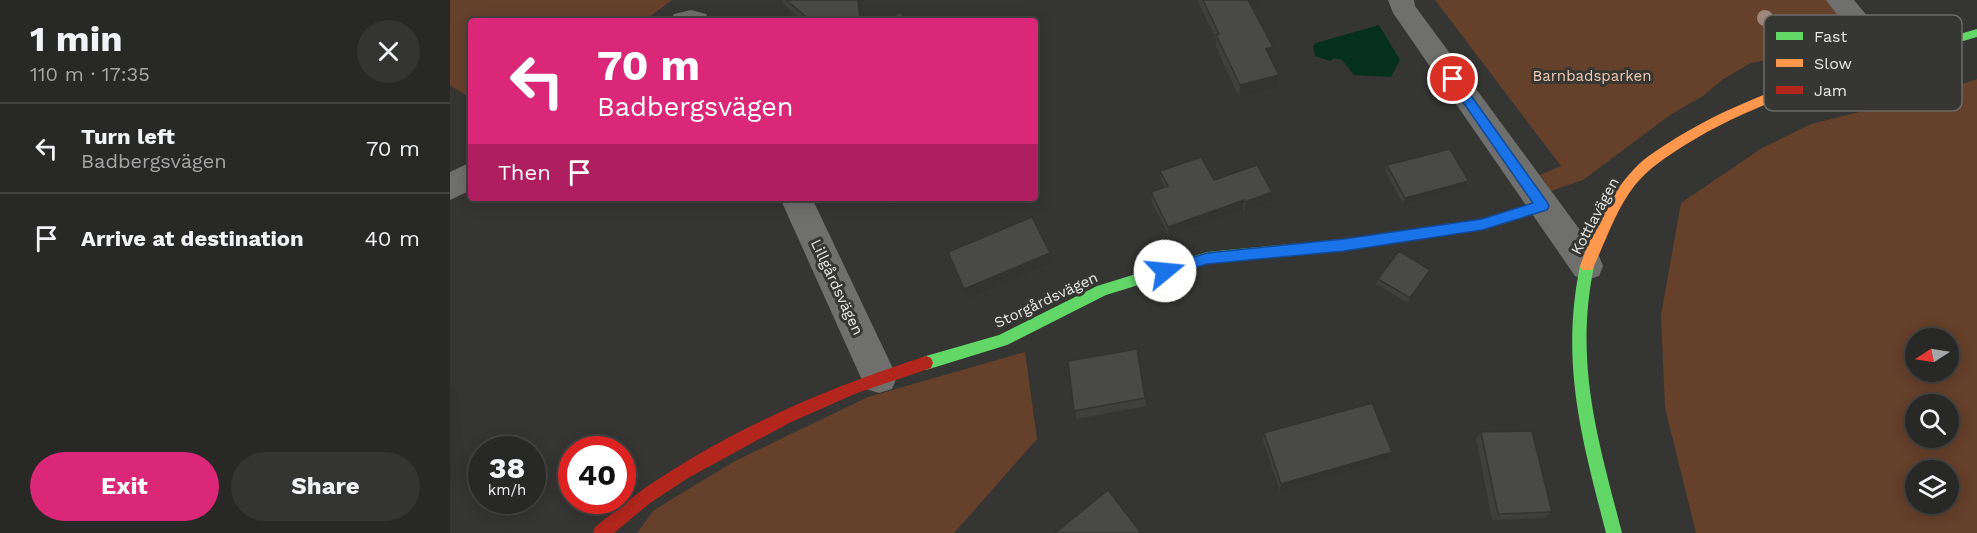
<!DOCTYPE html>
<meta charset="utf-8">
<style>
:root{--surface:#282826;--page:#343432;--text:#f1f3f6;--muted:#a5a6a7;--line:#444443;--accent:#db2777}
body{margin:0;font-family:"Work Sans",sans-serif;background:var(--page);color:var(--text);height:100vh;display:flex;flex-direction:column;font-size:22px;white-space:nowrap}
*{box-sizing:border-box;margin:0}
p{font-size:20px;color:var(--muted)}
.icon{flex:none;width:33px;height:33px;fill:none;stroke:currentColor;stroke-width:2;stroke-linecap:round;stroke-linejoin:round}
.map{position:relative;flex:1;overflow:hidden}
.drawer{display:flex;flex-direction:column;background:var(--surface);width:450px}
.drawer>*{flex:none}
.top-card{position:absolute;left:18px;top:18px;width:570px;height:183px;border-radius:6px;box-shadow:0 3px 15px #0003,0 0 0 2px var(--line);background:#db2777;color:#fff;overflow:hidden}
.needle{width:39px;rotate:258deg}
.tools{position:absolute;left:1455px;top:328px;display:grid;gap:12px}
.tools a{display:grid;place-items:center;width:54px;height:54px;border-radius:50%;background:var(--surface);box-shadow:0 3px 15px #0003,0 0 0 2px var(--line);font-size:30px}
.speed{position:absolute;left:18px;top:436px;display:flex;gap:12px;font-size:30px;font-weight:700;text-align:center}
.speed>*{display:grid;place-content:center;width:78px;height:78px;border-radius:50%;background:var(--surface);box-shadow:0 3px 15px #0003,0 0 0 2px var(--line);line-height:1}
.speed small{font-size:15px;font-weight:400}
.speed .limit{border:9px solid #d22;background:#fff;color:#111}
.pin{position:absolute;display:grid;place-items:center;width:51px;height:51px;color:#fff;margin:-26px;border:3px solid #fff;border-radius:50%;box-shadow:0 2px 6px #0007}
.me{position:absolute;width:66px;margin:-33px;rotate:73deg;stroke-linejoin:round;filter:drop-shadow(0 0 4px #0008)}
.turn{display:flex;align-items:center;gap:21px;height:126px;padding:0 30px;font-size:27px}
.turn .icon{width:78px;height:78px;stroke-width:2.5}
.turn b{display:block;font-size:42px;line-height:51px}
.then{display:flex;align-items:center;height:57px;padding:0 30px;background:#0003;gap:12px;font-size:22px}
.round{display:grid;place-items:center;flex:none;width:63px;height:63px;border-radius:32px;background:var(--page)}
.overview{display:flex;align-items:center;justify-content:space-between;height:102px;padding:0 30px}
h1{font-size:36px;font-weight:700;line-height:45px}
.primary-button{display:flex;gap:12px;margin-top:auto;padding:12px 30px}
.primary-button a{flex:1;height:69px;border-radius:36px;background:var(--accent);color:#fff;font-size:24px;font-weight:700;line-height:69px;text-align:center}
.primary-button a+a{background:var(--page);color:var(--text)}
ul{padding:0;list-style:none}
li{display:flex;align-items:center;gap:18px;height:90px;padding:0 30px;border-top:2px solid var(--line)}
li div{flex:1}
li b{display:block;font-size:22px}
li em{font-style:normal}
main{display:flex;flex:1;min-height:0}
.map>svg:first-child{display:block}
.green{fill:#65402b;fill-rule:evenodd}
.water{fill:#05301d}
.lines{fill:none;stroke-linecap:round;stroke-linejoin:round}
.street{fill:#6f6f6e;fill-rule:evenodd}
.fast{fill:#63d668;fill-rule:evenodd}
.slow{fill:#ff974d;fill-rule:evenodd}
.jam{fill:#b3261e;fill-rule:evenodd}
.tree{fill:#9d877a}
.wall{fill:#3f3f3d}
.shaded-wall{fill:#333332}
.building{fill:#494947;stroke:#333332;stroke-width:1.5}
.route{fill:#1a73e8;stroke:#114b97;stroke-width:1.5}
.labels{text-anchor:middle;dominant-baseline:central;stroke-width:6;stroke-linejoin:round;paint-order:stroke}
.park-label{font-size:15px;fill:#f2cab4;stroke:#363632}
.street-label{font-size:15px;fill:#e8e8e6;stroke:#363632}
.key{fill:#363632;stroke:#6b6b68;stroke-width:1.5}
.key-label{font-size:16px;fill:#e8e8e6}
</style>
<main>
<section class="drawer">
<div class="overview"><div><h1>1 min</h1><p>110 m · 17:35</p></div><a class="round"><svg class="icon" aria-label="close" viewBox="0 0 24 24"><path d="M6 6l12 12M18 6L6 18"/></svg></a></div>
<ul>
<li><svg class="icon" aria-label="left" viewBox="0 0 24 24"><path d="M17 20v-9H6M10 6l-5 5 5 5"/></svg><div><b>Turn left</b><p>Badbergsvägen</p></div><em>70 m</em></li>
<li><svg class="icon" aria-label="arrive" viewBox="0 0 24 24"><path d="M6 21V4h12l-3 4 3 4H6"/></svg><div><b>Arrive at destination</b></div><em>40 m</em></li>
</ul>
<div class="primary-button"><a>Exit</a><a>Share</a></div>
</section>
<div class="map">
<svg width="1527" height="533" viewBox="0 0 1527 533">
<rect width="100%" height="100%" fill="#353533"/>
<!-- green -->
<g class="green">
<path d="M0,0h222l-28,21h-173v78l-21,-14z"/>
<path d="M985,0h399l27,39 -48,13 -62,11 -29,17 -19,16 -33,19 -87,65 -32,11 -11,-16 21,-9z"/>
<path d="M1527,79v454h-281l-31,-125 -4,-93 20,-112 81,-55 49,-24 121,-30zM1466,339h32v33h-32zM1466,405h32v33h-32zM1466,471h32v33h-32z"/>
<path d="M575,352l12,87 -83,94h-317l17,-23 81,-49 133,-64z"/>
</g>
<!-- water -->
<path class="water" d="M929,25l21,35 -9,17 -37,-2 -12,-15 -8,-2 -4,3 -15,-5 -2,-10 3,-3z"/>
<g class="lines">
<!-- street -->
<g class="street">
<path d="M938,0h26l1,6 184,250 4,10 -4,10 -12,4 -12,-4 -182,-263z"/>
<path d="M1376,0h28l43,52 4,7 -4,7 -10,3 -10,-3z"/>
<path d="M241,10l15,4 3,7h-38l3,-7z"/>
<path d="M21,162v28l-21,10v-28z"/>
<path d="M330,198h32l85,179 -5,12 -13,4 -13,-4z"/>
</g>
<!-- fast -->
<g class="fast">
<path d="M1527,29v8l-72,21 -6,-4 2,-3z"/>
<path d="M949,232l5,1 2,4 -2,4 -5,1 -55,9 -137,13 -101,31 -99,50 -81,25 -5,-2 -2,-5 2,-5 5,-2 73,-21 98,-49 110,-34 137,-13z"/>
<path d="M1137,260l5,2 2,4c-20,98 4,173 28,267h-16c-24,-94 -46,-169 -26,-267l2,-4z"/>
</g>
<!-- slow -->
<g class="slow">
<path d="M1455,50l6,4 -2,3c-77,23 -155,45 -224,88 -19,12 -36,23 -50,40 -20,26 -29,56 -43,85h-10l-2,-4c13,-36 31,-75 59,-102 11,-10 25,-18 37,-26 70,-43 150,-66 229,-88z"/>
<path d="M1092,201l5,1 1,4 -1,4 -65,20 -83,12 -5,-1 -2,-4 2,-4 5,-1 83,-12z"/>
</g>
<!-- jam -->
<path class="jam" d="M476,356l5,2 2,5 -2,5 -74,25 -68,30 -101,55 -38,25 -36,30h-21l2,-6c17,-13 33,-27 50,-39 86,-59 182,-100 281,-132z"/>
</g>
<!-- trees -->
<circle class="tree" cx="1315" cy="18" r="8"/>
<!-- wall -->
<g class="wall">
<path d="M331,0h81l3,21h-62l-20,-17z"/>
<path d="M747,0h63l-1,8 -6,1 20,38 -1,12h-1l8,16 -1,12 -39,10 -23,-50v-8z"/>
<path d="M937,165l82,16 -2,6 -64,17 -18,-33z"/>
<path d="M710,171l54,9 58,21 -27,10 -2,-2 -74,27 -17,-34 -1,-10 14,-4 -4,-8z"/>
<path d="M978,275l-20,28 -32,-19 2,-5z"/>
<path d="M687,349l9,57 -69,13 -3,-8z"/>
<path d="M1031,432l71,80 -8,6 -52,2 -16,-81z"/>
<path d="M814,433l124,26 -108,32 -17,-51z"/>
</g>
<!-- shaded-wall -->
<g class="shaded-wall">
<path d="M408,0h4l3,21h-5z"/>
<path d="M797,0h13l-1,8 -12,3z"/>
<path d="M823,47l-1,12 -7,2 1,-12z"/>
<path d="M829,75l-1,12 -39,10 1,-12z"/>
<path d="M1019,181l-2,6 -64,17 2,-6z"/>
<path d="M822,192v9l-27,10v-9z"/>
<path d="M438,198h20l-17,7z"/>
<path d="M794,200l-1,9 -74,27 -1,-9z"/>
<path d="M600,253l3,9 -85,36 -4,-9z"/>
<path d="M980,270l-2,5 -20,28 2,-5z"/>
<path d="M0,386l8,5 8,82 -16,7z"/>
<path d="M942,452l-4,7 -108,32 1,-7z"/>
</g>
<!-- building -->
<g class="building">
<path d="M336,0h72l2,21h-49z"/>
<path d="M753,0h45l25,47 -7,2 13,26 -39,10 -24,-50 3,-1z"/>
<path d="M451,12l5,9h-22z"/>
<path d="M1000,149l19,32 -64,17 -18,-33z"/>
<path d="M751,157l13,23 43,-15 15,27 -27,10 -1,-2 -76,27 -17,-35 17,-6 -8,-15z"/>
<path d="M582,217l18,36 -86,36 -16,-37z"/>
<path d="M949,251l31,19 -20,28 -32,-19z"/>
<path d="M687,349l8,49 -71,13 -6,-50z"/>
<path d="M922,403l20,49 -111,32 -17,-51z"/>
<path d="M1082,431l20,81 -54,2 -17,-82z"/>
<path d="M658,490l33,43h-86z"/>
</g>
<!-- route -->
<path class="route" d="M1003,75l4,1 90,126 2,4 -2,4 -65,20 -138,21 -137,13 -42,13 -5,-2 -2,-4 2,-4 47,-14 137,-14 138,-20 51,-16 -84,-121v-6z"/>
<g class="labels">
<!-- park labels -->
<g class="park-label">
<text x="1142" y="76">Barnbadsparken</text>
</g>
<!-- street labels -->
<g class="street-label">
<text transform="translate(1145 216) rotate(-62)">Kottlavägen</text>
<text transform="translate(387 287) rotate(65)">Lillgårdsvägen</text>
<text transform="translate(596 300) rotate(-25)">Storgårdsvägen</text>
</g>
</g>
<!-- legend -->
<rect x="1314" y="15" width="198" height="96" rx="9" class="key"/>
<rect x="1326" y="32" width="27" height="8" fill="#63d668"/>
<rect x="1326" y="59" width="27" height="8" fill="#ff974d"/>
<rect x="1326" y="86" width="27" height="8" fill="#b3261e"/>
<g class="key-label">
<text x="1364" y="42">Fast</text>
<text x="1364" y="69">Slow</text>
<text x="1364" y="96">Jam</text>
</g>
</svg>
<div class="tools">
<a><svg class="needle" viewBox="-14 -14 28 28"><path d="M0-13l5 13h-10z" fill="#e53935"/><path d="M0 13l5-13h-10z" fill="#a5a6a7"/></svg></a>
<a><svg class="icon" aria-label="search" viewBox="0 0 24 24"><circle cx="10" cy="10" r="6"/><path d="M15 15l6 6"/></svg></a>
<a><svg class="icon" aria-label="layers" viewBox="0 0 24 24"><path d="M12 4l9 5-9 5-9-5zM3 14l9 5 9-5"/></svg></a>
</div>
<div class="speed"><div>38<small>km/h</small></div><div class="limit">40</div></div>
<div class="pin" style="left:1003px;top:79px;background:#d93025"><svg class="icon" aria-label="arrive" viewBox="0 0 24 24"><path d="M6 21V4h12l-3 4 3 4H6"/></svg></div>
<svg class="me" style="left:715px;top:271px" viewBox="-20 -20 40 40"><circle r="19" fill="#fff"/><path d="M0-13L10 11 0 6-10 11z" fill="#1a73e8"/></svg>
<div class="top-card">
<div class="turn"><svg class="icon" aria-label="left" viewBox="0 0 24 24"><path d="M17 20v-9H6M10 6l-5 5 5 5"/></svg><div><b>70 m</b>Badbergsvägen</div></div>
<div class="then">Then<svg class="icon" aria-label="arrive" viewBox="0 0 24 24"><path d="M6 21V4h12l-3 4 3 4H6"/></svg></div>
</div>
</div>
</main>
